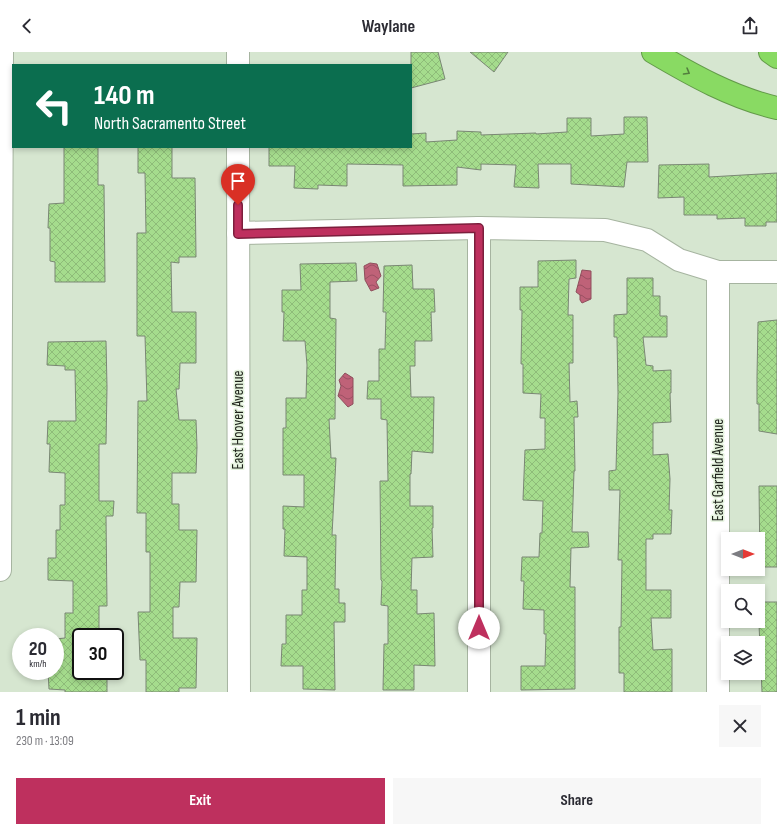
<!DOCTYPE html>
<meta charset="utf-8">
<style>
:root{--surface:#fff;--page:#f7f7f7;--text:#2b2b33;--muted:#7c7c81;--accent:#be305e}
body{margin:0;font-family:"Sofia Sans Condensed",sans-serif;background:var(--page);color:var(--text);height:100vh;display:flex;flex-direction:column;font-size:15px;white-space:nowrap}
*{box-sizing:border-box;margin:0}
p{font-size:13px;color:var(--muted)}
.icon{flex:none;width:22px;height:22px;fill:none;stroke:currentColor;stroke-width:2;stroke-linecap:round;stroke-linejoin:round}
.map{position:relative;height:640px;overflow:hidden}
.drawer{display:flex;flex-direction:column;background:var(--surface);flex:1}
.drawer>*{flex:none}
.top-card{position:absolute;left:12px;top:12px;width:400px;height:84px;border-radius:0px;box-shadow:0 2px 6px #0003;background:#0b6e4f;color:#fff;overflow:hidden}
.needle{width:26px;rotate:90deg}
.fabs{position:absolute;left:721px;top:480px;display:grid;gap:8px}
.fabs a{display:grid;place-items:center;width:44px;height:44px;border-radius:0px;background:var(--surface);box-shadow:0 2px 6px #0003;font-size:20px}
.speed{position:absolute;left:12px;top:576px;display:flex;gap:8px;font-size:20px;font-weight:700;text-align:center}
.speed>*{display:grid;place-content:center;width:52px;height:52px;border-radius:50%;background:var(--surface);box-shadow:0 2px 6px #0003;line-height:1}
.speed small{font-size:10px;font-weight:400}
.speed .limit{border:2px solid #111;border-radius:6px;background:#fff;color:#111}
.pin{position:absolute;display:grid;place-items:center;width:34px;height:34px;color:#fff;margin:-41px -17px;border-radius:50% 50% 50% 0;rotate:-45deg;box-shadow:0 0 4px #0007}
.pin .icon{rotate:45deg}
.me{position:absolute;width:44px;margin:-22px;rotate:0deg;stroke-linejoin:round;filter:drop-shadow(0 0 3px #0008)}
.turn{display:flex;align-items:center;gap:14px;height:84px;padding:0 16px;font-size:18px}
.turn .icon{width:52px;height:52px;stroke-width:2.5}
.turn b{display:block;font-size:28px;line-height:34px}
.round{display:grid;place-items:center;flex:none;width:42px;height:42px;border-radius:0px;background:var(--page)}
.overview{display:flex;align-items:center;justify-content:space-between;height:68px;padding:0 16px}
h1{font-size:24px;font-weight:700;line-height:30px}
.cta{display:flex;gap:8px;margin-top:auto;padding:8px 16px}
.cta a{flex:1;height:46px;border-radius:0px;background:var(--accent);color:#fff;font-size:16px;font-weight:700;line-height:46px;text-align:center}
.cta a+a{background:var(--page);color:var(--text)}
header{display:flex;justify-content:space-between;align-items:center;height:52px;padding:0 16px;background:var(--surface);font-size:18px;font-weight:700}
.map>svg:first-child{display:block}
.water{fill:url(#water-waves);stroke:#8e4f5c}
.building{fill:url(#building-cross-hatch);stroke:#7a8774}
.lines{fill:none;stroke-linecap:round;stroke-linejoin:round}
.minor-casing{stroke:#a6b4a0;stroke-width:24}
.highway-casing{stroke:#639a49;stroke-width:24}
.minor{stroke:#fff;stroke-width:22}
.highway{stroke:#89da63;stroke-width:22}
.oneway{stroke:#537e3e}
.route-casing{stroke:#7c1f3d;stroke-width:10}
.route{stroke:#be305e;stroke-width:7}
.labels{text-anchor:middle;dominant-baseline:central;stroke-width:3;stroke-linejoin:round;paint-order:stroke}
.street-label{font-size:15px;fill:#1d221a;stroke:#e4f3dd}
</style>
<header><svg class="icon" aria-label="back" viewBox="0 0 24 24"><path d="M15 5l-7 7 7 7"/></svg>Waylane<svg class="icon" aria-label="share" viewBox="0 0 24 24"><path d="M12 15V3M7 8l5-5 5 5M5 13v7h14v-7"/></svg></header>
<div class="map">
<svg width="777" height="640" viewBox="0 0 777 640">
<defs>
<pattern id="water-waves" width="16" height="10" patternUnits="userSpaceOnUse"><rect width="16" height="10" fill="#bf6278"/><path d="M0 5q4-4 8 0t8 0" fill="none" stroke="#9b5062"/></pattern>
<pattern id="building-cross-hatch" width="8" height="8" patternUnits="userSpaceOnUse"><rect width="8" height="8" fill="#a5dc8d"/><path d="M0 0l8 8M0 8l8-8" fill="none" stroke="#8ebc79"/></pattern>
</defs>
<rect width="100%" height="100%" fill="#d6e6d0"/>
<!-- water -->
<g class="water">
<path d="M370,211l7,1 4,12 -5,6 3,6 -8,3 -6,-11 -1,-14z"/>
<path d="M582,218l9,1v28l-9,4 -2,-3v-5l-4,-3z"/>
<path d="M345,321l8,5v26l-5,3 -10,-11 3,-10 -2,-6z"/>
</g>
<!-- building -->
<g class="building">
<path d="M411,0h27l7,27 -34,9z"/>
<path d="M470,0h38l-14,20z"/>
<path d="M624,65h23l1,45h-21l-3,25 -53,-3v-20h-33l1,24 -25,-1 2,-22 -35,-1v6l-24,-3v18l-54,1v-21l-56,-1v22l-29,-1v4l-24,-1 1,-22h-26v-19h142v-13l15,-1v9l31,-2v-9l24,1v3l55,-2v1l31,-2v-14h24v18l33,-2z"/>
<path d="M64,95h34v38h6l1,97h-50v-20l-5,-1v-33h-2l1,-24 15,-1z"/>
<path d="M138,95h34v31h23l1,79h-17v6l-8,-1 1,50h24v51h-16l-1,26h-3l3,31h17l1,27 -1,26h-24v31h7v26h18l-1,52h-16l-1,25h-6v31h24l-1,50h-17v4h-33v-32h-6l-2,-48h12v-60h-4v-39h-9l1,-112h9l-2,-65h-8v-103h9l-1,-60h-7z"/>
<path d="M709,112v13l68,-4v49h-11v4h-21v-8l-28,1v-4h-33v-18l-26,1 1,-33z"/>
<path d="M576,208v18l-7,1 -1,36h5v48h-4l1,39 7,-1 1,16h-4l1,54h-1l-2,61h16l1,15 -18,1 -1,39h5v102l-54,1v-24h24l1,-32h-2v-24l-21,-1 1,-28h-3l1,-24h17l1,-24h2l1,-32 -20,-1 2,-50 20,-1v-31h-5l1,-24 -18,-1v-29h-2l1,-54h-2v-23h18v-26z"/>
<path d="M356,211l1,18 -27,1v36l6,1 -1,100h-6l2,39h5l-4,77h4l-1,54h4v14h6v19h-11l1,68 -32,-1v-23h-22l1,-22h4v-29h16v-25h5v-33l-23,-1 1,-27h-2v-23l21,1v-32h-21v-47h3v-30h20l1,-33 -2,-24h-22l1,-29h-2v-22h19l-1,-26z"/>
<path d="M412,213l1,24h21l1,23h-4l1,29h-17v25h-5l1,31h23l-1,56 -21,-2 -1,23h-1v32h23v22h-1l1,29 -21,1 -1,32h6v24l17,-1 1,53 -21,-1v25h-31l1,-46h4v-38l-7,-1 1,-24 -1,-1 -1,-99h8l-1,-61 -6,-1v-20h-14l1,-18h11v-32h6l1,-37h-3l1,-46z"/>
<path d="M627,226h26v18h7v20h7v21h-24l3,28 7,1v5l18,-1v23h-1l1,29 -18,1v32l15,-1 2,25 -1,31h3l-1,24h-18v5h-7v51h25v28h-20l2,32 19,-1v43h-48v-19h-5v-46h2l1,-67h-4l2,-70h-11v-19l7,-1 2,-77 -1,-56h-3v-22l13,-1z"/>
<path d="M777,268v114l-18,-3v-27h-2v-27l1,-55z"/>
<path d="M106,289l1,46 -1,57h-7v57h15l-1,15h-7l1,90h-8v31h-18v34h26v21h-42v-2l-16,-1 -1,-18h7v-32l10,-1v-25h8v-32l-25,-1v-22h8v-28h4v-25h5v-32l-16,-1 1,-28h-3l1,-23h28l-1,-51h-10v-4l-18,-1 1,-23z"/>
<path d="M759,434h18v81h-17z"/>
<path d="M758,550h19v90h-15z"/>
</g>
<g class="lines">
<defs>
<g id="minor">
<path d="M238,0v13"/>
<path d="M238,95l1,545"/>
<path d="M479,176v464"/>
<path d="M238,181l241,-5 126,2 42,10 32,20 39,12h59"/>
<path d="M718,220v420"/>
<path d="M0,518l2,-518"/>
</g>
<g id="highway">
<path d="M653,0c39,23 80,46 124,56"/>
<path d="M770,0l7,5"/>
</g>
</defs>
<!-- minor casing -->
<use href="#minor" class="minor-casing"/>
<!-- highway casing -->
<use href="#highway" class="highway-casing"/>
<!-- minor -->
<use href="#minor" class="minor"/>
<!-- highway -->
<use href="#highway" class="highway"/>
</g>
<!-- one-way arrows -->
<defs><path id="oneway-chevron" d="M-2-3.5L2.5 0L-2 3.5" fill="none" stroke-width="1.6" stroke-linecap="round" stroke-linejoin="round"/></defs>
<use class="oneway" href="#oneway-chevron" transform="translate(687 20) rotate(30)"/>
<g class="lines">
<defs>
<path id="route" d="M238,153v29l241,-6v400"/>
</defs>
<!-- route casing -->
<use href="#route" class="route-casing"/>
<!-- route -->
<use href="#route" class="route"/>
</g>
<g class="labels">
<!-- street labels -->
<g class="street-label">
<text transform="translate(238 368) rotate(-90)">East Hoover Avenue</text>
<text transform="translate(718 418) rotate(-90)">East Garfield Avenue</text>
</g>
</g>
</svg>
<div class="fabs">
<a><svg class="needle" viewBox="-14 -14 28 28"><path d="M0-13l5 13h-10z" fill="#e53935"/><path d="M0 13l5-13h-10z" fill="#7c7c81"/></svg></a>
<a><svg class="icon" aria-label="search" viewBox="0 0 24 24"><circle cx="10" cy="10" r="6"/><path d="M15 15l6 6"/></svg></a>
<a><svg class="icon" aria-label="layers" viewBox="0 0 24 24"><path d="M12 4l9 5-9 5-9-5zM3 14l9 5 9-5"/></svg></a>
</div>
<div class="speed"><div>20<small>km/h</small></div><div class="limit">30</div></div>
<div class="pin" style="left:238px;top:153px;background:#d93025"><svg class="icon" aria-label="arrive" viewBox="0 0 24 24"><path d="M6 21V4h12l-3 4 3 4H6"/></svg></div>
<svg class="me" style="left:479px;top:576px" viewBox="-20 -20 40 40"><circle r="19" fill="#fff"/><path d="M0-13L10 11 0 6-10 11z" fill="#be305e"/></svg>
<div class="top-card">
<div class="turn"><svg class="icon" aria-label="left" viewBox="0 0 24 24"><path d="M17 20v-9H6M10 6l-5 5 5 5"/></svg><div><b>140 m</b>North Sacramento Street</div></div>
</div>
</div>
<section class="drawer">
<div class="overview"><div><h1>1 min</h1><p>230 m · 13:09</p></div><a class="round"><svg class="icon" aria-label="close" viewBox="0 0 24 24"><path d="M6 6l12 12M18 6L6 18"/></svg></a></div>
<div class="cta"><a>Exit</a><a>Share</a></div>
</section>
